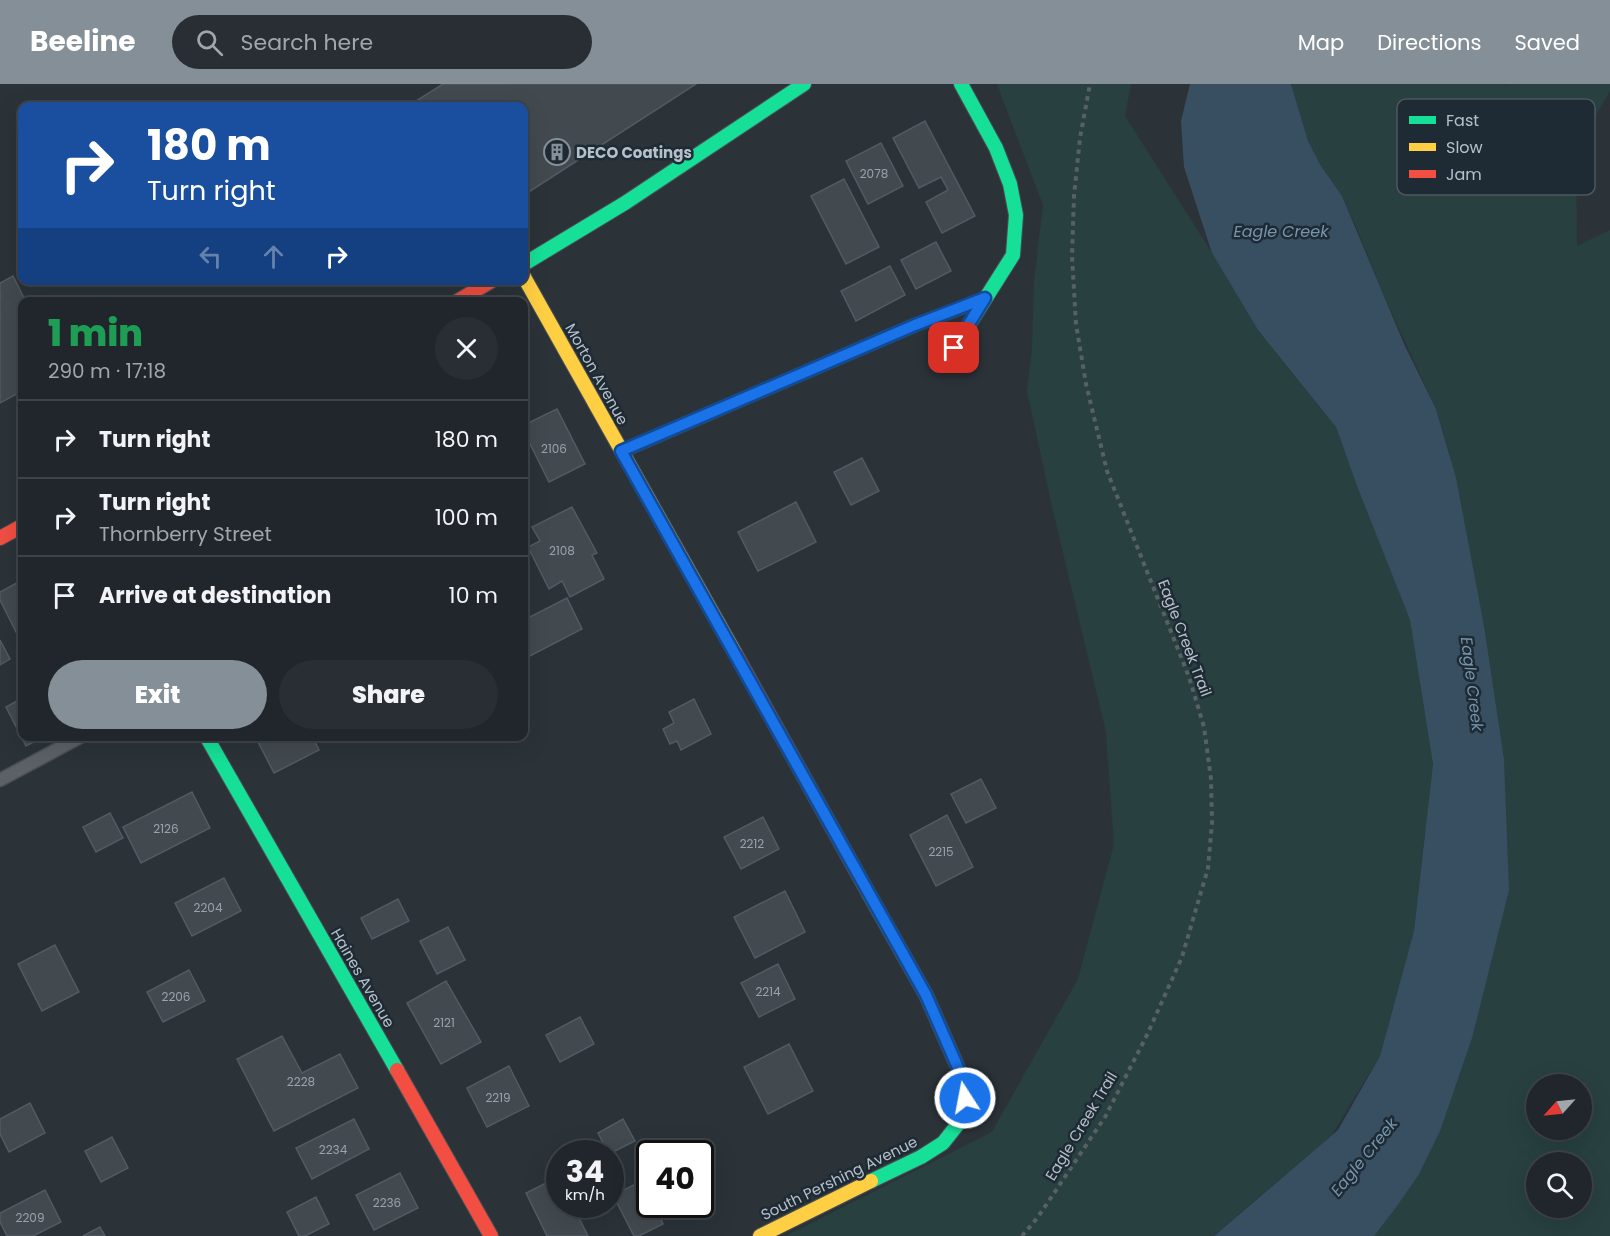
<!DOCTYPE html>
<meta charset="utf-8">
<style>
:root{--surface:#20262b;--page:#282e33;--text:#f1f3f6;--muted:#a2a5a9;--line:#3d4347;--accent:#858f97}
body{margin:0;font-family:Poppins,sans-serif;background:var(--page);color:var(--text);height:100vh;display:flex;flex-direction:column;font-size:22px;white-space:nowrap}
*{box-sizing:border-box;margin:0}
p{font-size:20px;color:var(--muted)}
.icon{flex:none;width:33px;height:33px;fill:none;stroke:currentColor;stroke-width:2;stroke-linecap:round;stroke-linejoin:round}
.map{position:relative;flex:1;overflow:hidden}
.sheet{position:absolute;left:18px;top:213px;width:510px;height:444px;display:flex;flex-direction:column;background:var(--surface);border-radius:12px;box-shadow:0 6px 24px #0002,0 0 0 2px var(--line)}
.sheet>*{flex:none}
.banner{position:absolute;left:18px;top:18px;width:510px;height:183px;border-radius:12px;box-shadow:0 6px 24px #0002,0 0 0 2px var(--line);background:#1a4fa0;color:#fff;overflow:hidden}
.needle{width:39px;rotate:243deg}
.fabs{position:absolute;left:1526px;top:990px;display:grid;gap:12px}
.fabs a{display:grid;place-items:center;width:66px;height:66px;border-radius:50%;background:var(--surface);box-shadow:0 6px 24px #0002,0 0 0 2px var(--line);font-size:30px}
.speed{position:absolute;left:546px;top:1056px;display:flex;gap:12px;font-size:30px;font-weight:700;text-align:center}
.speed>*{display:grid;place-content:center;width:78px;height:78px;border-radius:50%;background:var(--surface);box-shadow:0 6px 24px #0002,0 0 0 2px var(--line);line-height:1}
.speed small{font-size:15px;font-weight:400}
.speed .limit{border:3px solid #111;border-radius:9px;background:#fff;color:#111}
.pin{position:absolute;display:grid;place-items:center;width:51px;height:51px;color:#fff;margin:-26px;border-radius:12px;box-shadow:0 3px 9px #0006}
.me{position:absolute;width:66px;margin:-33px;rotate:349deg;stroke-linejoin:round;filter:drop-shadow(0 0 4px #0008)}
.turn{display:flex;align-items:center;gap:21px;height:126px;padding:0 30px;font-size:27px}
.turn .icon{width:78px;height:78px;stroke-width:2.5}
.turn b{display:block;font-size:42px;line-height:51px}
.lanes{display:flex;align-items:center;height:57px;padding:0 30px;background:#0003;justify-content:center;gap:30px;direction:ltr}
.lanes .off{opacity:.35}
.round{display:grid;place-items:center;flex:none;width:63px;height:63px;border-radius:32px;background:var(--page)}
.head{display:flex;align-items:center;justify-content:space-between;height:102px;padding:0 30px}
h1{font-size:36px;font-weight:800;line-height:45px;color:#1e9e55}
.cta{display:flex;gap:12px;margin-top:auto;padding:12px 30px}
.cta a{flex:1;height:69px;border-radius:36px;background:var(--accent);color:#fff;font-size:24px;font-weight:800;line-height:69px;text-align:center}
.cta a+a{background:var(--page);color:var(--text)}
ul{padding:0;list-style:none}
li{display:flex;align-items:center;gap:18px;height:78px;padding:0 30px;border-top:2px solid var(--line)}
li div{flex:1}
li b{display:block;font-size:22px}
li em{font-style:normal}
header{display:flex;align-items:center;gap:36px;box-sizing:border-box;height:84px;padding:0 30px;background:var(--accent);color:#fff}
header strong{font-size:28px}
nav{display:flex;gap:33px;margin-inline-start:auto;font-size:21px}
.search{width:420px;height:54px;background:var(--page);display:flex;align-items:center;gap:15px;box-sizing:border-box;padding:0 21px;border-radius:33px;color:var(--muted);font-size:22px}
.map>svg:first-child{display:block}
.green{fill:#284040;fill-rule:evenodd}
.water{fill:#384f62}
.building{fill:#434a4f;stroke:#535a61;stroke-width:1.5}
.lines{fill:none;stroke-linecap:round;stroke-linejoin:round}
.lane-casing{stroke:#494f54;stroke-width:15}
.fast-casing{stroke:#494f54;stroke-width:16}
.slow-casing{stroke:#494f54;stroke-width:16}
.jam-casing{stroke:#494f54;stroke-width:16}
.path{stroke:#596064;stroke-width:4;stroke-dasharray:4.5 4.5;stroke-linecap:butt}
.lane{stroke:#5b6167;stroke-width:12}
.fast{stroke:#16e098;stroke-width:14}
.slow{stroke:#ffcf43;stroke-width:14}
.jam{stroke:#f24e42;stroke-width:14}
.route-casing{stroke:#114b97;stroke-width:15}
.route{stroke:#1a73e8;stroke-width:10}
.labels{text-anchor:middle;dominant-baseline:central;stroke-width:5;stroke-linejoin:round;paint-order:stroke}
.number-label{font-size:12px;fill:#99a2ab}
.poi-label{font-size:15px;font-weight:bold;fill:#b6c0ca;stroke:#1e2a34;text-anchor:start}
.street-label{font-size:15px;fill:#b6c0ca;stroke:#1e2a34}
.water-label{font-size:16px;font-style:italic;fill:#7695ac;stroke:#1e2a34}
.key{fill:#1e2a34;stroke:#4c5761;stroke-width:1.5}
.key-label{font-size:16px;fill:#b6c0ca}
</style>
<header>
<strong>Beeline</strong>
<div class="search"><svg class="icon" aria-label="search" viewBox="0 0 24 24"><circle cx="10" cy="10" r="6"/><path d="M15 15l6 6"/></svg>Search here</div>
<nav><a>Map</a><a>Directions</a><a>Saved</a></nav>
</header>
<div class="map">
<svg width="1610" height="1152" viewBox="0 0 1610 1152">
<rect width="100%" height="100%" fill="#2b3339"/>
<!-- green -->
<g class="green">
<path d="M997,0h134l-6,32 87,137 46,77 78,97 21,59 53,134 23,144 -19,167 -34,125 -49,80 -118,100h-427l206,-104 86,-153 36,-135 -8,-112 -52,-217 -27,-124 5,-41 2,-68 9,-77z"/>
<path d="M1291,0h216l-2,4 3,-4h102v7l-34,58 1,97 33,-16v1006h-237l67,-105 10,-675 -14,-47 -52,-113 -25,-62 -17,-38 -21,-30 -13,-25zM1536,1000h45v46h-45zM1536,1078h45v46h-45z"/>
</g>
<!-- water -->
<path class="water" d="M1190,0h101l17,57 13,25 21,30 62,148 32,65 20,69 28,148 20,134 5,130 -37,148 -32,93 -21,43 -22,32 -23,30h-160l124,-106 42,-74 34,-125 19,-167 -23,-144 -53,-134 -21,-59 -78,-97 -46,-77 -28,-86 -3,-46z"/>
<!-- building -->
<g class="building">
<path d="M443,0h253l-172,111v-89h-116z"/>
<path d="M925,37l50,95 -33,17 -16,-31 22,-12 -7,-13 -22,11 -26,-50z"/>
<path d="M881,59l22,43 -35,18 -22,-43z"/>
<path d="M844,95l35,68 -33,17 -35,-68z"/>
<path d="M936,158l15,29 -35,18 -15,-29z"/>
<path d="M890,182l15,29 -49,26 -15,-30z"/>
<path d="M13,192l13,26h-4v89l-22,12v-120z"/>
<path d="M557,325l28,55 -36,18 -25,-50v-7z"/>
<path d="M862,374l17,33 -28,14 -17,-33z"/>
<path d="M796,418l20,40 -58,29 -20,-39z"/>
<path d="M572,423l25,46 -5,2 12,24 -34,18 -8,-16 -13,8 -21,-42 12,-6 -8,-14z"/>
<path d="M22,496v64l-22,-44v-8z"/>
<path d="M567,514l15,31 -58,30v-39z"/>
<path d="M0,556l10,19 -10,6z"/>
<path d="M22,614v38h23l-19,10 -20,-39z"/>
<path d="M694,615l17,35 -30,16 -4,-9 -7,3 -7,-15 11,-6 -5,-11z"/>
<path d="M260,652h52l7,14 -45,23 -18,-35z"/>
<path d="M981,695l15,29 -30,15 -15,-29z"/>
<path d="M192,708l18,36 -69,35 -18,-36z"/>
<path d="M110,729l13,25 -27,14 -13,-25z"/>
<path d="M947,731l26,52 -37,19 -26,-51z"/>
<path d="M763,733l16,32 -38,20 -17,-32z"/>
<path d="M224,794l17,33 -49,25 -17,-33z"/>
<path d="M785,807l20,41 -50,26 -21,-41z"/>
<path d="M398,815l11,22 -37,18 -11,-21z"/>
<path d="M448,843l17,33 -28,14 -17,-33z"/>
<path d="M55,861l24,47 -37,19 -24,-47z"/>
<path d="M778,880l17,35 -36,18 -18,-34z"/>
<path d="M189,886l16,31 -42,21 -16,-30z"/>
<path d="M446,897l35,61 -40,22 -34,-61z"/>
<path d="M580,933l14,27 -34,18 -14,-27z"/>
<path d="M282,952l20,37 38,-19 18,34 -84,43 -37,-72z"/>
<path d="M789,960l24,47 -45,23 -24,-47z"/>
<path d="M509,982l20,40 -42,21 -20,-39z"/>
<path d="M30,1019l15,30 -36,19 -9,-18v-15z"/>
<path d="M354,1035l15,30 -57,30 -16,-31z"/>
<path d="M623,1035l12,22 -26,13 -11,-21z"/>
<path d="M112,1053l16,31 -27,14 -16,-31z"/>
<path d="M400,1089l18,35 -44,22 -18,-35z"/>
<path d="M558,1093l2,2v25h12l16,32h-41l-21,-43z"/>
<path d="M642,1097l8,16v7h4l9,20 -24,12h-5l-21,-41z"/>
<path d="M45,1106l16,32 -28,14h-26l-7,-14v-9z"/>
<path d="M316,1113l13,27 -24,12h-6l-12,-24z"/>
<path d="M100,1143l5,9h-22z"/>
</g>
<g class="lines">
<defs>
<g id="lane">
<path d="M622,367l293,-126 59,-22"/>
<path d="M0,696l82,-44"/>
</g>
<g id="fast">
<path d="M524,180l101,-61 179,-119"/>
<path d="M944,280l69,-109 3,-40 -6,-31 -14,-36 -35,-64"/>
<path d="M206,652l191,334"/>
<path d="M869,810l57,101 37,84 2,19 -7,26 -15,19 -22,14 -50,24"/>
</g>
<g id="slow">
<path d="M524,193l211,376"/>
<path d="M760,1152l111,-55"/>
</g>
<g id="jam">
<path d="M456,218l37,-22"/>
<path d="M0,454l22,-12"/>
<path d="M735,569l134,241"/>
<path d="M397,986l94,166"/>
</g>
</defs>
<!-- lane casing -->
<use href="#lane" class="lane-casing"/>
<!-- fast casing -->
<use href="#fast" class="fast-casing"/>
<!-- slow casing -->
<use href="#slow" class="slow-casing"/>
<!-- jam casing -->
<use href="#jam" class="jam-casing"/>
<!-- path -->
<path class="path" d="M1022,1152l16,-19 67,-100 42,-82 35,-78 26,-89 4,-45 -1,-44 -7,-52 -15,-50 -82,-206 -21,-87 -10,-60 -4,-68 2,-60 6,-58 10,-54"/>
<!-- lane -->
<use href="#lane" class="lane"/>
<!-- fast -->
<use href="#fast" class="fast"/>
<!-- slow -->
<use href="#slow" class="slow"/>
<!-- jam -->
<use href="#jam" class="jam"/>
</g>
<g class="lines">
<defs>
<path id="route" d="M954,264l31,-50 -70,27 -294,126 305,544 37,84 2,19"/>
</defs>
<!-- route casing -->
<use href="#route" class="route-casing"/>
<!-- route -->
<use href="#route" class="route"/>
</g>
<!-- icons -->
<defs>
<symbol id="building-ring" viewBox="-11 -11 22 22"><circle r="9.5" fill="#1e2a34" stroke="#858f97" stroke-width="1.5"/><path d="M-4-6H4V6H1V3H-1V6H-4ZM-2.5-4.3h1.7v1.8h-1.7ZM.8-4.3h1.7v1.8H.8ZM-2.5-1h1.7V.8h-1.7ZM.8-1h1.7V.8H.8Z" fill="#858f97"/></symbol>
</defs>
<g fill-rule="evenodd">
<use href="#building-ring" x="542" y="53" width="30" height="30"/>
</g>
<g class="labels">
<!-- number labels -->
<g class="number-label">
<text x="874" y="89">2078</text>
<text x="554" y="364">2106</text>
<text x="562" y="466">2108</text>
<text x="166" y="744">2126</text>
<text x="752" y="759">2212</text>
<text x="941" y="767">2215</text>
<text x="208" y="823">2204</text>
<text x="768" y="907">2214</text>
<text x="176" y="912">2206</text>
<text x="444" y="938">2121</text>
<text x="301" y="997">2228</text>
<text x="498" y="1013">2219</text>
<text x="333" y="1065">2234</text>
<text x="387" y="1118">2236</text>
<text x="30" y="1133">2209</text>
</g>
<!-- poi labels -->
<g class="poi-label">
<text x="576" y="68">DECO Coatings</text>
</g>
<!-- street labels -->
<g class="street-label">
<text transform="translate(597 290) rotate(61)">Morton Avenue</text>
<text transform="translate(1185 554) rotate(69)">Eagle Creek Trail</text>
<text transform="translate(363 894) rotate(60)">Haines Avenue</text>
<text transform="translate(1081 1042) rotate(-59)">Eagle Creek Trail</text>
<text transform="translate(839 1094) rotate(-26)">South Pershing Avenue</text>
</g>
<!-- water labels -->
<g class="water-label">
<text x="1281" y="147">Eagle Creek</text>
<text transform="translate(1472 600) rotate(83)">Eagle Creek</text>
<text transform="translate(1364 1073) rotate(-51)">Eagle Creek</text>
</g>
</g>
<!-- legend -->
<rect x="1397" y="15" width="198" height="96" rx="9" class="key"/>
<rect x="1409" y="32" width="27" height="8" fill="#16e098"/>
<rect x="1409" y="59" width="27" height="8" fill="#ffcf43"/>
<rect x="1409" y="86" width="27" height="8" fill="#f24e42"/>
<g class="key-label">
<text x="1446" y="42">Fast</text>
<text x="1446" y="69">Slow</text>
<text x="1446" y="96">Jam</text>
</g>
</svg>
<div class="fabs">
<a><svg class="needle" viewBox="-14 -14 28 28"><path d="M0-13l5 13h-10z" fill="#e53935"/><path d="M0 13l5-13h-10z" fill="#a2a5a9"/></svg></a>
<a><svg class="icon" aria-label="search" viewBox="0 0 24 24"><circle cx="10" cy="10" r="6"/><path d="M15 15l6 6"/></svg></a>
</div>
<div class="speed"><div>34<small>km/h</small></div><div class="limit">40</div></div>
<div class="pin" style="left:954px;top:264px;background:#d93025"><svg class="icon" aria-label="arrive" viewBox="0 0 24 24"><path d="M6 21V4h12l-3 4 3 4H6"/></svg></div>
<svg class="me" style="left:965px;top:1014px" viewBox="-20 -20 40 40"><circle r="17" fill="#1a73e8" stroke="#fff" stroke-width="3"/><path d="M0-11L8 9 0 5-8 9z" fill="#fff"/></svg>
<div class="banner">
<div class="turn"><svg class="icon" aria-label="right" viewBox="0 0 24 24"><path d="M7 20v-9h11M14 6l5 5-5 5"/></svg><div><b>180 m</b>Turn right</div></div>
<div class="lanes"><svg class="icon off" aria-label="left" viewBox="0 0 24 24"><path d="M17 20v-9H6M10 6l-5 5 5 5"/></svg><svg class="icon off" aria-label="ahead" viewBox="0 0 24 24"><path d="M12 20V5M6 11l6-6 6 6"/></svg><svg class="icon" aria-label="right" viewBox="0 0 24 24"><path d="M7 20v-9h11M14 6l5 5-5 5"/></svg></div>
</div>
<section class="sheet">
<div class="head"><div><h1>1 min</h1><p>290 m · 17:18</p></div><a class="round"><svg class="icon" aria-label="close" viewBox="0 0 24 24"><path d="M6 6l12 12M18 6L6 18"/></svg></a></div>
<ul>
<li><svg class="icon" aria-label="right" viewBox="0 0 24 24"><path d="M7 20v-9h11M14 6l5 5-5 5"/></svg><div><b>Turn right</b></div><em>180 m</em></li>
<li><svg class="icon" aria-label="right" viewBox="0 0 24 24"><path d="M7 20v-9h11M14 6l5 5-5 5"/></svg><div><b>Turn right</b><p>Thornberry Street</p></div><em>100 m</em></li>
<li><svg class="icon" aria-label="arrive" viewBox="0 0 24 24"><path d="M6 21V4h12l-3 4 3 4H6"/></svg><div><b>Arrive at destination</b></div><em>10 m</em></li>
</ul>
<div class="cta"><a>Exit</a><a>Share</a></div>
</section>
</div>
